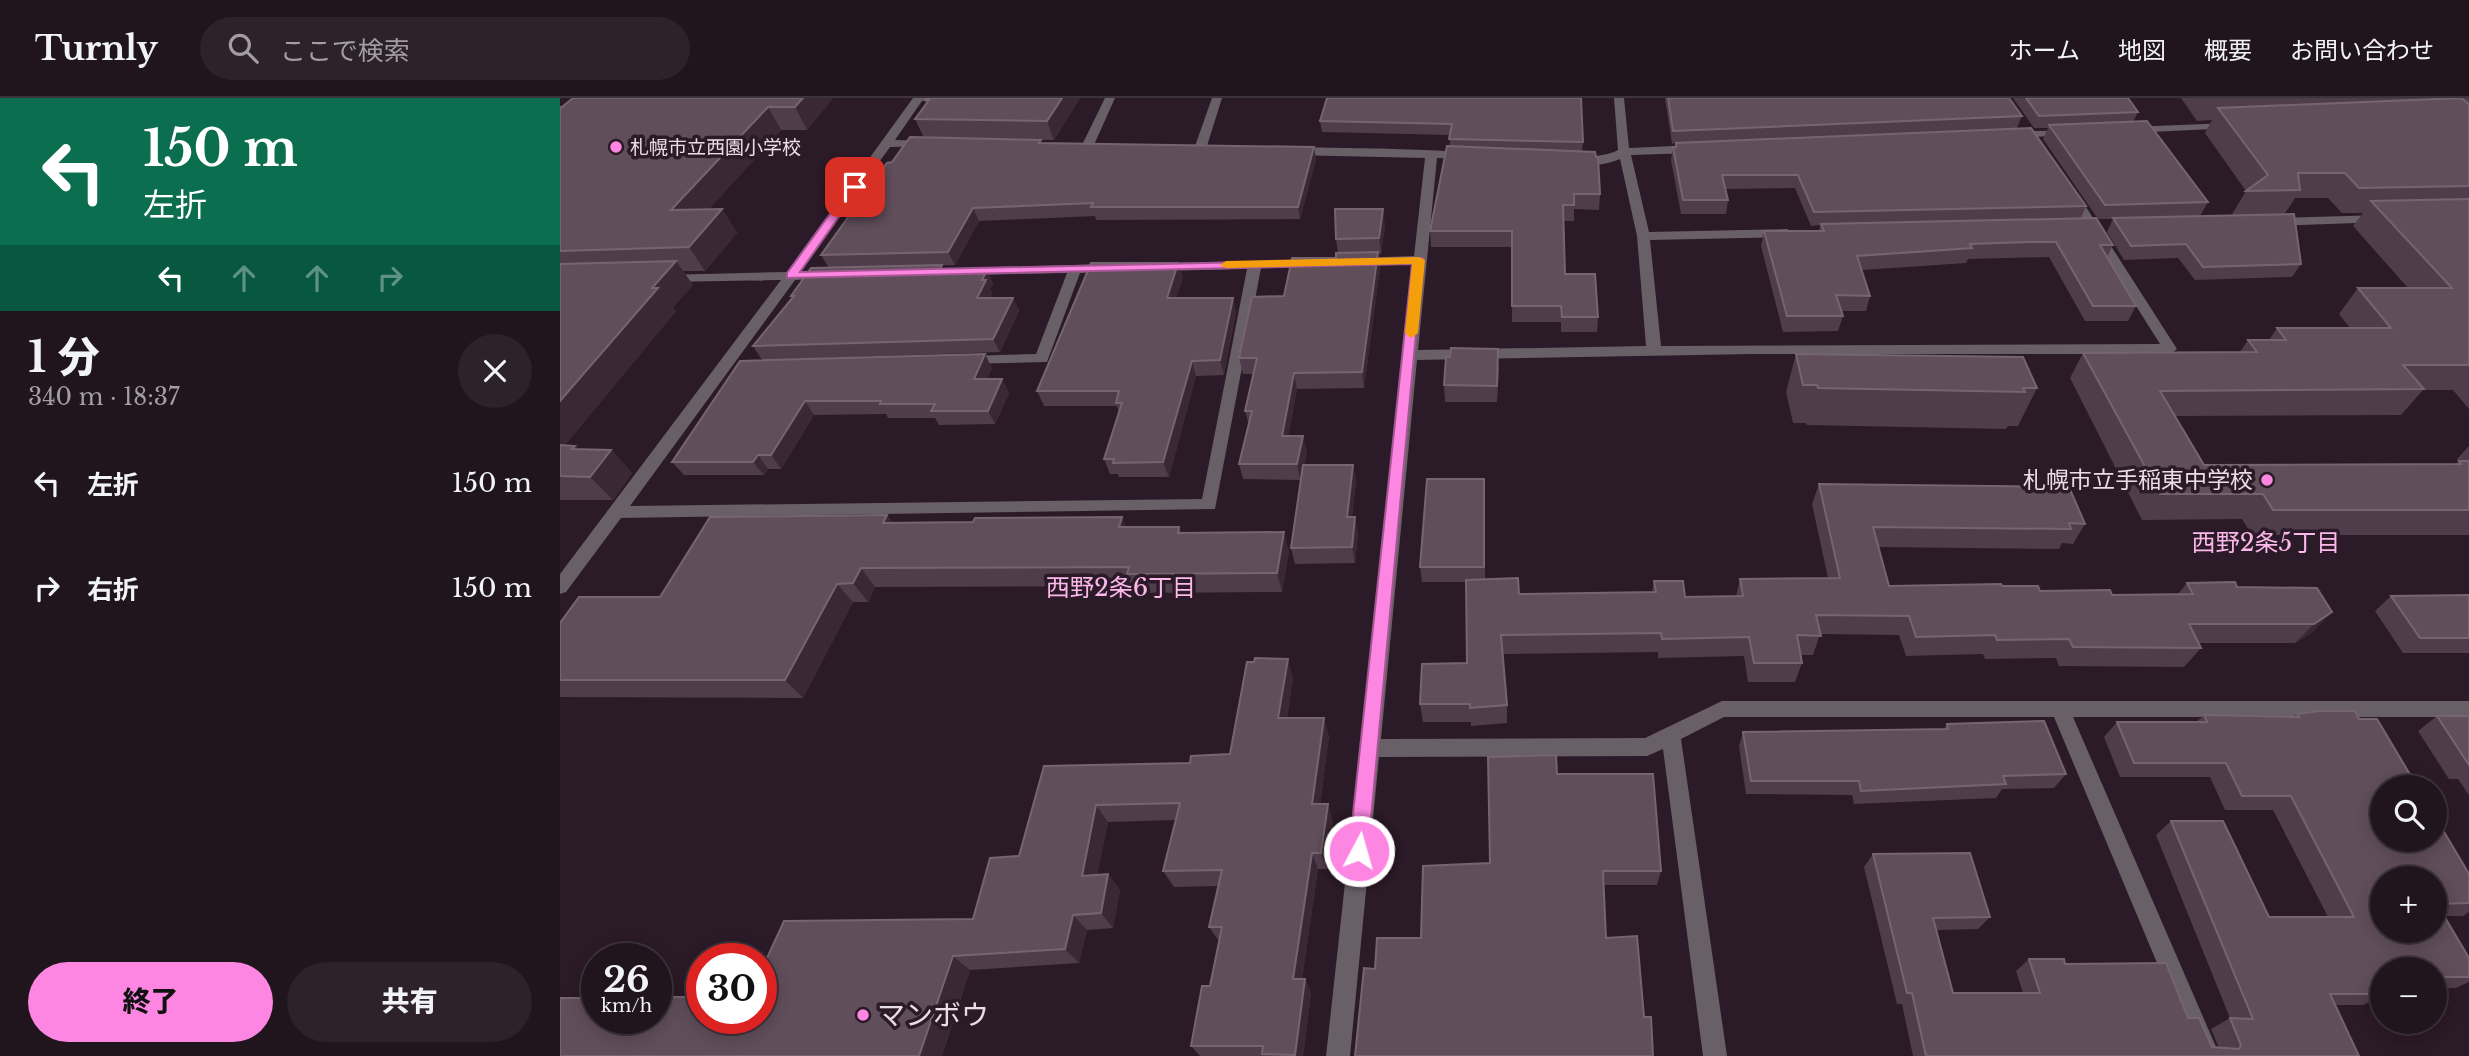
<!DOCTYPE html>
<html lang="ja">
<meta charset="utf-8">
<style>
:root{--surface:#20141d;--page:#2d212a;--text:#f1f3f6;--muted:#a29ea4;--line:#3d333b;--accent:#fd86e2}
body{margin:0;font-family:"Libre Baskerville","Noto Sans JP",serif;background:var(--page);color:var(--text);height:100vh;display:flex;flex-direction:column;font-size:26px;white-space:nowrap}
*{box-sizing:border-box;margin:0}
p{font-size:23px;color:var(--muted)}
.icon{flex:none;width:38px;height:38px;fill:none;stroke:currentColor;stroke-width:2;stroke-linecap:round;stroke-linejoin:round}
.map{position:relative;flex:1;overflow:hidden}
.side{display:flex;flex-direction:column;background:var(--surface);width:560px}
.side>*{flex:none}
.guide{background:#0b6e4f;color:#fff;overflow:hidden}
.buttons{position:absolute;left:1810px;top:677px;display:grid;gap:14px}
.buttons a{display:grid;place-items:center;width:77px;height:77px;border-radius:50%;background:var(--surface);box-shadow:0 4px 18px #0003,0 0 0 2px var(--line);font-size:35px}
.speed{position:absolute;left:21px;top:845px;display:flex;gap:14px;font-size:35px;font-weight:700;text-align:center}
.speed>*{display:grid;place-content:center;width:91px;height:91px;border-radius:50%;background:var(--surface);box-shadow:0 4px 18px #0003,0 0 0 2px var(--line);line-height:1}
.speed small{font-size:18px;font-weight:400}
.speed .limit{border:10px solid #d22;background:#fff;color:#111}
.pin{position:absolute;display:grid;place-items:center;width:60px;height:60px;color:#fff;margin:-30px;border-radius:14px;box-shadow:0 4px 10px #0006}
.me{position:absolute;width:77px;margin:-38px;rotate:6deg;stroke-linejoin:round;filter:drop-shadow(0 0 5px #0008)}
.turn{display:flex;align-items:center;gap:24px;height:147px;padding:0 28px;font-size:32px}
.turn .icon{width:91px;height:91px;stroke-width:2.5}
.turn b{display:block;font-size:49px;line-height:60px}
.lanes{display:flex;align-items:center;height:66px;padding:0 28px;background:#0003;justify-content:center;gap:35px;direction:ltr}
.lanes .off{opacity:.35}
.round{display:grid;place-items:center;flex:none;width:74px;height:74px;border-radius:37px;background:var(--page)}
.overview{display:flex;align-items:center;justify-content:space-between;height:119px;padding:0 28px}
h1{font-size:42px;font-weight:800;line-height:52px}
.action{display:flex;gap:14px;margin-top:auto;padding:14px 28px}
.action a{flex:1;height:80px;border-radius:42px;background:var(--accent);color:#111;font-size:28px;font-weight:800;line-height:80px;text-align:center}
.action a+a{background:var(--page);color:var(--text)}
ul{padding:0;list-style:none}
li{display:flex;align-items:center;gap:21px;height:105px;padding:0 28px}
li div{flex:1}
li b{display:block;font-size:26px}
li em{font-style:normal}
header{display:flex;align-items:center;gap:42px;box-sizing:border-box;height:98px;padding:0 35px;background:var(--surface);border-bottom:2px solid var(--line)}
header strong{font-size:33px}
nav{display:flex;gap:38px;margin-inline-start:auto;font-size:24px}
.search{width:490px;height:63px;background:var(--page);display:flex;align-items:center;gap:18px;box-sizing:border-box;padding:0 24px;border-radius:38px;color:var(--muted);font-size:26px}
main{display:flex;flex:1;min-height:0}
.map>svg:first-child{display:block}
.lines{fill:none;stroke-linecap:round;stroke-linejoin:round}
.minor{fill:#695f66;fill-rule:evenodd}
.wall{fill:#503d4b}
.shaded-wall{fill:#3a2835}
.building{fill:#604e5b;stroke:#766571;stroke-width:2;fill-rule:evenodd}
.route{fill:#fd86e2;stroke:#a45793;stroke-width:2}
.slow{fill:#f59e0b}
.poi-dot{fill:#fd86e2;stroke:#2b1a27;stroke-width:2.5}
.labels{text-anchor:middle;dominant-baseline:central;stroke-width:7;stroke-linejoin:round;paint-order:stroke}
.far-poi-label{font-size:19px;fill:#e9dde6;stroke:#2b1a27;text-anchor:start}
.poi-label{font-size:23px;fill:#e9dde6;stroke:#2b1a27;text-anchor:end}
.neighbourhood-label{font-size:24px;fill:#fbb8ea;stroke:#2b1a27}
.near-poi-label{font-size:28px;fill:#e9dde6;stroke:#2b1a27;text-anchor:start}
</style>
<header>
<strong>Turnly</strong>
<div class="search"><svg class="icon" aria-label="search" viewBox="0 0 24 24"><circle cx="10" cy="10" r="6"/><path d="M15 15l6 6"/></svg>ここで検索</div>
<nav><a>ホーム</a><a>地図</a><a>概要</a><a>お問い合わせ</a></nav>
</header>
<main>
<section class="side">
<div class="guide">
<div class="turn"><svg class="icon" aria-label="left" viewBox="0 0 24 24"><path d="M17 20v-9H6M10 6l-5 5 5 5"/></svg><div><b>150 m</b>左折</div></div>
<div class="lanes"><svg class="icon" aria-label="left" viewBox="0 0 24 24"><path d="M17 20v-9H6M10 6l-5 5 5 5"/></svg><svg class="icon off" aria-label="ahead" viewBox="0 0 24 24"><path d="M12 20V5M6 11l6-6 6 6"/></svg><svg class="icon off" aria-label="ahead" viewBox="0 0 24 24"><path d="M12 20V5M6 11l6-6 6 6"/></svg><svg class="icon off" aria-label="right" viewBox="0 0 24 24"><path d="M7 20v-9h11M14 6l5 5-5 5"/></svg></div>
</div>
<div class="overview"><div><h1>1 分</h1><p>340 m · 18:37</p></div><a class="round"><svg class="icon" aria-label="close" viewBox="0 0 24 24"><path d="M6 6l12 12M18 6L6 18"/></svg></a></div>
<ul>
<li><svg class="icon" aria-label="left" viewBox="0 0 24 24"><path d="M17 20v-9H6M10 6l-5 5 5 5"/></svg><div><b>左折</b></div><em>150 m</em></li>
<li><svg class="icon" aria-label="right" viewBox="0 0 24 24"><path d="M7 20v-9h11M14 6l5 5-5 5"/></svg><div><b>右折</b></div><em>150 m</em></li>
</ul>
<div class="action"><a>終了</a><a>共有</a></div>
</section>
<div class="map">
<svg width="1909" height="958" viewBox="0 0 1909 958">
<rect width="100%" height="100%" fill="#2b1a27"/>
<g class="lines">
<!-- minor -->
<g class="minor">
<path d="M353,0h11l-29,42 33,1 6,3 -2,2 -42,1 -89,124h27l7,4 -2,3 -38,2 -165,226 572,-7 45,-230 -90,2 -7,-4 7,-4 162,-3v6l-5,1 -53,1 -46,241 -594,9 -55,74 -6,2v-20l221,-294 -114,2 -7,-4 2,-3 125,-3z"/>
<path d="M545,0h10l-22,49 -10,2 -2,-2z"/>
<path d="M652,0h10l-16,51 -10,2 -2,-2z"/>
<path d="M1054,0h10l5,50 66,-3 6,4 -6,4 -64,2 18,77 138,-3 6,4 -6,4 -137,3 11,106 499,-2 -95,-151 6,-4 6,4 100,156 -7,5h-416l-337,6 -36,379 264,-1 77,-37h747v16h-396l147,339h-24l-142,-339h-330l-43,22 46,317h-24l-40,-307 -16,7 -268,1 -29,299h-24l87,-792 -57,2 -7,-4 7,-4 58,-2 11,-98 -134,-3 -6,-4 6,-4c25,1 171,1 181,8l-6,4 -29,-1 -19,192 228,-4 -9,-110 -17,-77c-14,6 -39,10 -51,1 11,-7 30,0 49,-10z"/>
<path d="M1670,25l6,3 -2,2 -105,5 -6,-3 6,-3z"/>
<path d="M1509,32l6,3 -2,2 -60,3 -6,-3 6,-3z"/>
<path d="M1822,117l6,4 -2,3 -113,4 -6,-4 6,-4z"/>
<path d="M551,166l7,4 -2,3 -36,2 -33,89 -85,2 -2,-3 7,-5 69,-2 31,-81 -103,2 -5,-1v-6z"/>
</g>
</g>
<!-- wall -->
<g class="wall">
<path d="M13,0h260l-26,32h-26l-72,79h13l15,24 -32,38h-22l10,14 -20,22 3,4 -111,134 10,1 4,3 32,1 21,23 -19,27h-53v-393h2z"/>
<path d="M365,0h155l-26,42 -80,-1 69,4 271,4 2,13 -16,59 -204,1 -1,-4 -116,5 -24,44 -83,2 73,4 42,-1 6,14 -3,5 2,4 -2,5h23l6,13 -19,41 -238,8 -9,-14 39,-49 -1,-1 38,-28 -8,-13 71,-93 32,-24 -9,-19 11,-16 -2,-3z"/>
<path d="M767,0l256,44 -1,9 18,43 -1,16 -25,-1v12h-10l1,53 33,43 -1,15h-36v-10h-49v-75h-81l-1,-16 20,-85v-11l-128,-3 -2,-11z"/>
<path d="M1105,0h344l13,18 -5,12 69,78 -5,12 32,27 -6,12 29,49 -8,15h-43l-36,-64 -81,2 -2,4 -104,7 8,26 -4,15h-25l2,5 -5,15 -55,1 -22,-86 3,-15h55l1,-6 -9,1 -16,-38 -70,1 3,11 -2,14h-45l-10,-54 2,-13h2v-4l-3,1z"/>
<path d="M1453,0h115l10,14 -5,10 75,80 -8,14h31l15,-25 -41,-58 7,-13 -15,1 -16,-23h288v311l-16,-19h-30l-22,25 -226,1 29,49 252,-1 3,-3 -2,-2 12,-13v89h-217l-10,-16 -100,1 -72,-142 13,-25 157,-1 8,-12h21l8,-12h73l-11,-14 19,-26h50l-55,-62 10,-13h-21l-14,-15h-33l-11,17 17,49 -9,13 -97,3 -17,-22 -54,2 -17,-28 6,-13h-15l-55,-80 5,-11h-14z"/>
<path d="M825,127l-4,29h-3l2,14 -16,120 -67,1 -9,47 19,16 -3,13h49l3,16 -4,36 6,16 -3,30 -60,1 -4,-16 12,-81 -3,13 -57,-1 -4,-15 10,-39 -4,-14 9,-37h-11l-4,-16 45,-62 52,-38 2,-5 -2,-14z"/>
<path d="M618,165l5,14 -7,21 60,14 -12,63 -28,1 -27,101h-50l-1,-3h-8l-6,-15 15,-47 -2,-6h-73l-7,-15z"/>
<path d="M1236,256l241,34 -19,38h-10l-2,3 -199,-4 -1,-2h-13l-7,-31z"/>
<path d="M890,259l49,8 -2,37h-52l-1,-17z"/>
<path d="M180,263l252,7 -5,11h15l7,14 -14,31 -56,1 -4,-7h-47l-2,-4 -72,1 -33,54h-13l-4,6h-80l-12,-13z"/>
<path d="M1259,386l266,40 -12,20 -11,-1 -3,6 -181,-2 11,39h113l38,5 72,4 66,-1 9,-11 50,4 80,1 -4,44 -18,11h-96l2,5 -17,19 -125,-1 -3,-8 -71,1 -2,-5 -77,2 -7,-21 -79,-1 -7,21h-12l1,8 -7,19h-47l-4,-26 -86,2v-6l-156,2 5,51v18l-36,3v-4h-48l-3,-18 47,-41 -1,-81h-44l-2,-15 65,-72v85l34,14 133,-1 2,-12 31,16 51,-1 4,-17 88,-1 -16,-74z"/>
<path d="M327,417l6,8 286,4 2,6 108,18 -7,41 -146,1 -3,-7 -258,1 -7,15h-15l-50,96 -243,-1v-74l100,-26z"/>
<path d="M1909,497v58h-66l-28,-42 16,-15z"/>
<path d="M733,580l-6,40 42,18 -9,68 13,17 -6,48h-9l-16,110h3l6,14 -8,63h-103l-9,-10 19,-60 9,-45 -10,-14 9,-41 -44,1 -11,-16 13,-51 -68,2 -11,53 11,-1 12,16 -7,38 -26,2 -8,33 -109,7 -28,86h-382l142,-38 271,-99 46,-63 25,-90 146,-3 40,-9z"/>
<path d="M1737,616l62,5 110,155v38l-6,4h-19l25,42v24l-13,6h-22v-18h-52v26l-19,9h-28l24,51h-446l-11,-52h-5l-33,-137 9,-13 117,63 -12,12 -42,1 17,63h70l-7,-22 13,-12 36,5 123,54 24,29 7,1 -8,-19 19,-11 -74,-183 15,-14 98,96h59l-55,-107h-48l-15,-33h-90l-16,-40 13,-15h79l8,-7 90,1z"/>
<path d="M1877,618h32v79l-11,-16h-9l-31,-48z"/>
<path d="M1387,626l119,50 -12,14 -52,1 -6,9 -142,6 -2,-9 -106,-1 -7,-48 4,-14 201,-3z"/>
<path d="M997,676l104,97 -4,14h-54l3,53 38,79 9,39 -278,-87 46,-31 69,-75z"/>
</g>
<!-- shaded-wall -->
<g class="shaded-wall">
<path d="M243,0h30l-26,32 -12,-23z"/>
<path d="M502,0h18l-26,42 -7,-19z"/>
<path d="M208,9l13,23 -94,103 -16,-23z"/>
<path d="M754,49l2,13 -16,59 -2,-12z"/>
<path d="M413,110l6,13 -24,44 -7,-13z"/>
<path d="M162,111l15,24 -32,38 -16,-24z"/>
<path d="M823,111l2,16 -4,29 -2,-16z"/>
<path d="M818,154l2,16 -16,120 -2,-16z"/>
<path d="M116,163l17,24 -20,22 3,4 -116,140v-50l92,-113z"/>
<path d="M618,165l5,14 -11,35 -5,-14z"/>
<path d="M427,172l6,14 -3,5 2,4 -9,18 -6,-13 5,-18z"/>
<path d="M453,200l6,13 -19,41 -7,-13z"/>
<path d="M673,200l3,14 -12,63 -4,-15z"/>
<path d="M425,256l7,14 -11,25 -7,-14z"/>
<path d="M632,263l4,15 -27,101 -6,-15z"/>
<path d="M734,275l3,16 -12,62 -3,-15z"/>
<path d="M442,281l7,14 -14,31 -7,-13z"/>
<path d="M245,303l9,14 -33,54 -10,-14z"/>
<path d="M743,338l4,16 -7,28 -3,-16z"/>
<path d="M15,348l22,22 14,-18 21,23 -19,27 -23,-23 -18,-28z"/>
<path d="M198,357l10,14 -4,6 -11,-13z"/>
<path d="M793,367l3,16 -6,52 -3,-16z"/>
<path d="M327,417l14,19 -18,-11z"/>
<path d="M562,419l8,19 -11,-9z"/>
<path d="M795,419l3,16 -3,30 -3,-16z"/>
<path d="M724,434l5,19 -7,41 -5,-19z"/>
<path d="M301,470l14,19 -7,15 -15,-19z"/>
<path d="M277,486l16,18 -50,96 -18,-18z"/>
<path d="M1772,514l-19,20 -18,11 19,-19z"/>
<path d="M728,561l5,19 -9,58 -6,-18z"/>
<path d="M764,620l5,18 -11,85 -6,-17z"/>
<path d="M768,706l5,17 -6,48 -6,-16z"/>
<path d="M536,707l12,17 -14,70 -12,-16z"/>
<path d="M752,755l6,16 -18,124 -7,-14z"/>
<path d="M548,776l12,16 -7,38 -12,-15z"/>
<path d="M513,817l14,15 -8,33 -14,-14z"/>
<path d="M393,858l17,14 -28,86h-23z"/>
<path d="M745,881l6,14 -8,63h-8v-1z"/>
</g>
<!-- building -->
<g class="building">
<path d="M13,0h230l-8,9h-27l-97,103 51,-1 -33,38 -129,4v-144h2z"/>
<path d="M365,0h137l-15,23 -132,-2 14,-19h-5z"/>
<path d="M767,0h254l2,44 -134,-3 3,-15 -132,-3z"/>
<path d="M1108,0h341l13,18 -349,15z"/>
<path d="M1466,0h102l10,14 -99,4z"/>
<path d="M1901,0l8,6v82l-110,2 -14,-15h-47l2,17 -54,1 22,-16 -50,-67z"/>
<path d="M1587,23l61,81 -103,3 -56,-80z"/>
<path d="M1471,30l55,78 -272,6 -16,-37h-76l6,25h-45l-10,-53h3v-4z"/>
<path d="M350,39l131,3 -2,3 275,4 -16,60h-207l2,-4 -120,5 -25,44 -127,3 66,-92 5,-1z"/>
<path d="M887,48l148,6 1,5h2l2,37h-26v11h-11l2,69h30l3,43h-36l-1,-11h-49v-75h-82z"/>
<path d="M1909,101v166h-66l21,24 -264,2 44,74 257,-1 -2,-3h10v49h-196l-10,-16h-103l-77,-141 174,-1 -9,-12h38l-9,-12h114l-33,-40h94l-81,-87z"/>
<path d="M775,111h48l-4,29 -43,1z"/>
<path d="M1734,116l7,50 -98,3 -17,-23 -55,2 -18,-28z"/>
<path d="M1536,120l17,27h-13l36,61h-43l-37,-64h-28l-58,2 2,4 -115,8 13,40 -34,-1 7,21h-56l-23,-85h60l-3,-7z"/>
<path d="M818,154l-16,120 -68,1 -12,63h21l-6,28h-58l13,-53h-7l12,-53h-18l13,-61 32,-1 8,-38h44v-5z"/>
<path d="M116,163l-24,27h6l-98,113v-137z"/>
<path d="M531,165h87l-11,35h66l-13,62 -28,1 -29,101 -50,1 1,-4h-10l18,-56h-6l3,-12h-82z"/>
<path d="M382,167l-3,6 48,-1 -5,10h4l-9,18h36l-20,41 -240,7 41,-50h-3l20,-28z"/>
<path d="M891,250l47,1 -1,37 -53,-1 2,-28h4z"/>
<path d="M425,256l-11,25h28l-14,32h-57l4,-7h-55l1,-3h-76l-34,54h-13l-5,7h-81l68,-101z"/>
<path d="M1236,256l227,3 14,31h-14l2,4 -207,-4 -1,-3h-14z"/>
<path d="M0,347l15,1 -3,3 39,1 -21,27 -30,-1z"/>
<path d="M743,367h50l-6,52h8l-3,30 -61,1z"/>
<path d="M867,381h57v88h-64z"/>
<path d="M1259,386l250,3 16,37 -16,-1 2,6 -198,-2 16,59 112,-2 1,2h36l2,5 70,-1 2,5 81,-1 -6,-11 48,-1 2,5 80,1 15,24 -18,12h-125l12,24 -128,-1 -4,-8 -72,1 -2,-5 -79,2 -7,-21 -93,-1 5,21 -24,-1 5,28h-48l-5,-26 -87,2 -1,-6 -160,2 6,70 -37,3v-4h-50l2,-40 45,-1 -1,-83 52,-2 1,16 137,-2 -2,-11h29l2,16 58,-1 -3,-17 100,-1z"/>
<path d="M327,417l-4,8 90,-1 2,-4 147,-1 -3,10h60l-1,6 106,-1 -7,41 -150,1 2,-7 -268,1 -8,15 -16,1 -52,96h-225v-57l19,-26h81l50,-80z"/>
<path d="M1909,497v43h-49l-29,-42z"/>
<path d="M695,560l33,1 -10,59h46l-12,86h16l-7,49h-9l-19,126h12l-10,76 -33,-1 1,-8h-72l11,-60h8l12,-59h-13l13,-57 -59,1 17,-68 -84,2 -14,71 26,-2 -7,39 -28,2 -8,34 -112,7 -34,100h-359v-58h37v20h59v-21h46v21h59v-47l23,-50 189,-2 17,-61 29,-2 25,-90 146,-3 1,-7 39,-2 17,-92h7z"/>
<path d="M1760,613h35l4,8h18l41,69h-36v52h52v-25l35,59v29l-32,1 32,54v19h-35v-7h-52v8h-5l5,9v7h-52l29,62h-433l-14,-63h-5l-34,-139 97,-1 20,64 -57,1 20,75h87l-11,-34h35l1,5 101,-1 22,55h11l13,29 27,2 2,-4 -11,-27 23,1 -82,-198h52l46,96h85l-63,-121h-49l-16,-33h-92l-17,-41h90l-3,-7 95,2 -2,-3zM1822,780h52v53h-52z"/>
<path d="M1877,618h32v49z"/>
<path d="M1484,623l22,53 -63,2 3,8 -145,7 -2,-10h-108l-8,-49 205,-3 -1,-5z"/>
<path d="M996,657l1,19h96l8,97h-58l3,67 31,-2 7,81h7l2,39h-298l9,-88 11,1 2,-31h44l2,-72 67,-3 -2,-106z"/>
</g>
<!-- route -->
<path class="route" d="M295,86l5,3 -60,85 623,-14 -55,593 -3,6 -6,3 -7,-3 -3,-6 63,-587 -625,14v-5l64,-88z"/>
<!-- slow -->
<path class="slow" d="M859,159l6,3 -7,73 -7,5 -6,-5 7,-69 -186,4 -6,-3 6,-4z"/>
<!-- markers -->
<g class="poi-dot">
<circle cx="56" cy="49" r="7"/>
<circle cx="1707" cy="382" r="7"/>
<circle cx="303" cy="917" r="7"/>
</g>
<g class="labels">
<!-- far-poi labels -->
<g class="far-poi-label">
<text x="70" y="49">札幌市立西園小学校</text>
</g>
<!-- poi labels -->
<g class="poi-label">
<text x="1693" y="382">札幌市立手稲東中学校</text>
</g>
<!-- neighbourhood labels -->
<g class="neighbourhood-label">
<text x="1706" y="444">西野2条5丁目</text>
<text x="561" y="489">西野2条6丁目</text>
</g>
<!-- near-poi labels -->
<g class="near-poi-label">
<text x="317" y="917">マンボウ</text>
</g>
</g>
</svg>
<div class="buttons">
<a><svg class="icon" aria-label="search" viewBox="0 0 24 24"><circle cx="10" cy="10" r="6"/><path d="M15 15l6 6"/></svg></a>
<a>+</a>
<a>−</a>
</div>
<div class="speed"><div>26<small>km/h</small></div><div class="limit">30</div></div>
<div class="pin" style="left:295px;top:89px;background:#d93025"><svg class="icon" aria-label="arrive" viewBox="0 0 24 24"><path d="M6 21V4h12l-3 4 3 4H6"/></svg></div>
<svg class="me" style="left:799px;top:753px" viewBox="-20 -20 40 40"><circle r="17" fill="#fd86e2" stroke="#fff" stroke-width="3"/><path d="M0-11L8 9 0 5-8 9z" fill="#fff"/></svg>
</div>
</main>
